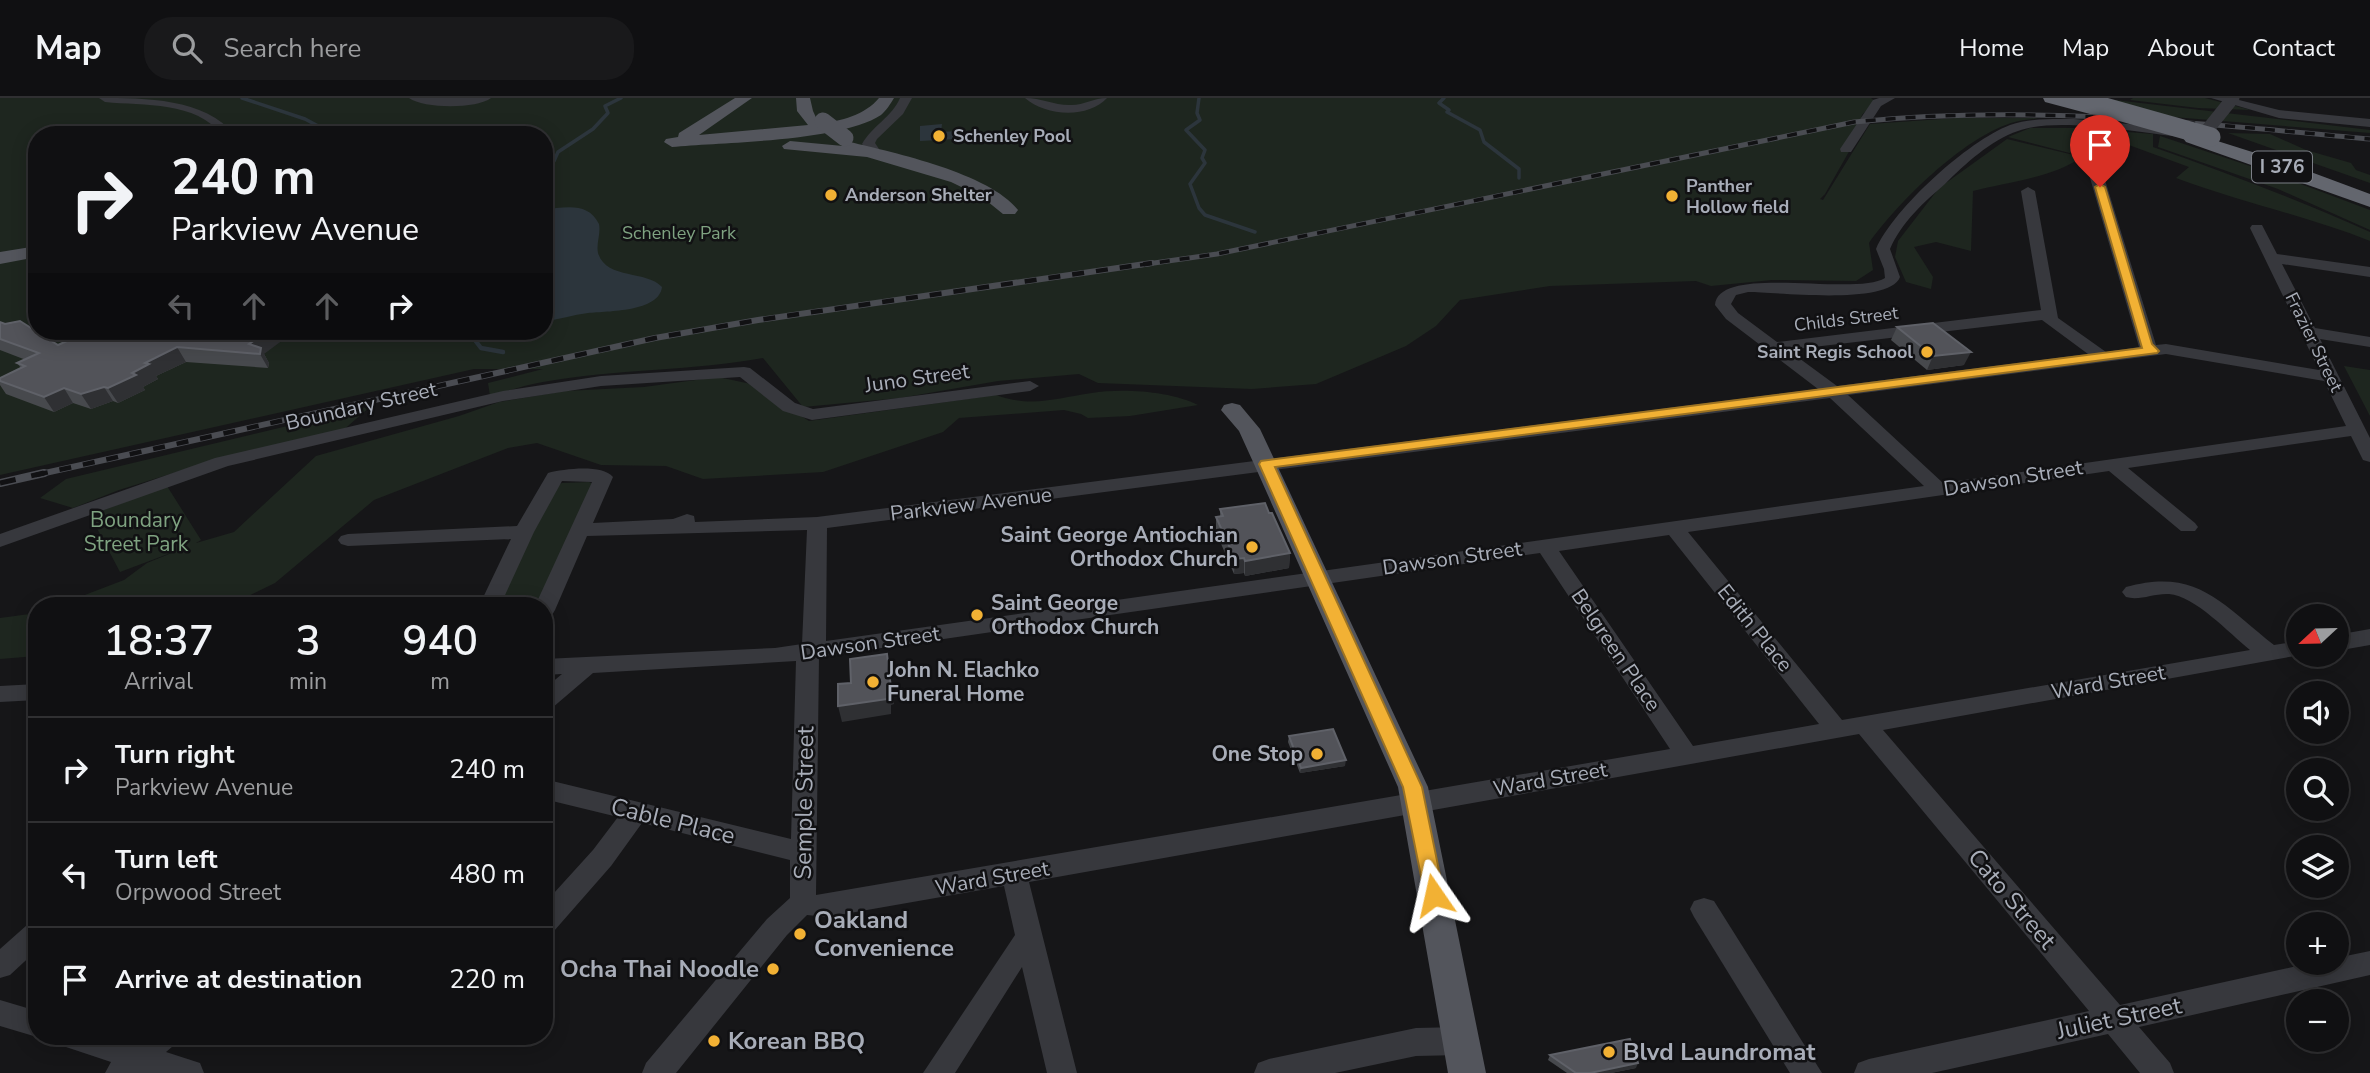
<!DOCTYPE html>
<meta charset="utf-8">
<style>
:root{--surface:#101012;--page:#19191b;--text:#f1f3f6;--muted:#9c9d9f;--line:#303032}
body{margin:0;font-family:"Nunito Sans",sans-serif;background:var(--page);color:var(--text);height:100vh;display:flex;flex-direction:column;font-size:26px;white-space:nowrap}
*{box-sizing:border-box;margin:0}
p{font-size:23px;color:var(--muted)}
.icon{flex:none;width:38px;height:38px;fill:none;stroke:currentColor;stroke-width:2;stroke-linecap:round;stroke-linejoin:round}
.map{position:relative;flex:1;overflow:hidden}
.sheet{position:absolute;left:28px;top:499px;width:525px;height:448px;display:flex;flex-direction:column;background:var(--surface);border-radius:28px;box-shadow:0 4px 18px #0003,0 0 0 2px var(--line)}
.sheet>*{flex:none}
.guide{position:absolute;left:28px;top:28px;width:525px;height:214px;border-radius:28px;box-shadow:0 4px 18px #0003,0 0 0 2px var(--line);background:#101012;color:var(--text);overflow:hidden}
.needle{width:46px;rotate:248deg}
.tools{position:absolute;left:2286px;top:506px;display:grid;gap:14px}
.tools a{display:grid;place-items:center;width:63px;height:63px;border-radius:50%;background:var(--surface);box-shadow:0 4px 18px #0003,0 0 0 2px var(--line);font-size:35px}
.pin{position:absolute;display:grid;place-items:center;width:60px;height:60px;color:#fff;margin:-72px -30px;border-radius:50% 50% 50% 0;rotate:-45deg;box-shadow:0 0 7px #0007}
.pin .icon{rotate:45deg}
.me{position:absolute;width:77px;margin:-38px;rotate:349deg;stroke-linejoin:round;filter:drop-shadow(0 0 5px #0008)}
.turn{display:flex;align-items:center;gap:24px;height:147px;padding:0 28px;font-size:32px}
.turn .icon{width:91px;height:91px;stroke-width:2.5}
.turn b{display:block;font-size:49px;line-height:60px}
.lanes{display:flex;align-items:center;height:66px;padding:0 28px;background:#0003;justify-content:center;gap:35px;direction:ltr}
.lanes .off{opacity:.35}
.eta{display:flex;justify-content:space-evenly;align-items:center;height:119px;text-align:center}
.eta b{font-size:42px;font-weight:600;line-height:49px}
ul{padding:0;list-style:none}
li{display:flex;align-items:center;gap:21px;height:105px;padding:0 28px;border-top:2px solid var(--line)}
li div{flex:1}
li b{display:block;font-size:26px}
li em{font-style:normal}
header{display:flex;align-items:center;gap:42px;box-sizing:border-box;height:98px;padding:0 35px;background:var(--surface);border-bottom:2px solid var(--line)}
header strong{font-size:33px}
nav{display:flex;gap:38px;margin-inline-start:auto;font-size:24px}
.search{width:490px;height:63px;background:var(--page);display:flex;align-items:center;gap:18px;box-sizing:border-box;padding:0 24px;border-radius:28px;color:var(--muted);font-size:26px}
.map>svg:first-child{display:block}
.green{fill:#1e261f;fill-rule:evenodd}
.water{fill:#2c353c}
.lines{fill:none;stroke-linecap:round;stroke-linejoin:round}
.stream-far1{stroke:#2c353c;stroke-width:3.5}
.stream{stroke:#2c353c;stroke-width:4.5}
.minor{fill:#37383d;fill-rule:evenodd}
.major{fill:#53555c;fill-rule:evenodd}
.highway{fill:#63666e;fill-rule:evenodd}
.rail-far2-casing{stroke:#4a4c52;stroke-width:5}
.rail-far1-casing{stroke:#4a4c52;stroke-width:6}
.rail-casing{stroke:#4a4c52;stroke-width:8}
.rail-far2{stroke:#111113;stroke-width:3.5;stroke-dasharray:10;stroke-linecap:butt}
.rail-far1{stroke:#111113;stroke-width:4.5;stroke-dasharray:12;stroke-linecap:butt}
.rail{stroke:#111113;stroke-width:5;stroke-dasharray:16;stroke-linecap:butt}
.minor-bridge{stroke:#37383d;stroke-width:13}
.major-bridge{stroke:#53555c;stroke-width:17}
.highway-bridge{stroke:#63666e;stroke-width:19}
.wall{fill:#47494d}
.shaded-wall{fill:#2f3033}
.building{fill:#525359;stroke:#5f6168;stroke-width:2}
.route{fill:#f2b134;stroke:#9d7322;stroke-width:2}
.poi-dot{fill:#f2b134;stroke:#111113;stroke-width:2.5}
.labels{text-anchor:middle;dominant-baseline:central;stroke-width:5;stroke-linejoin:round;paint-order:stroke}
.far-poi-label{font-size:18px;font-weight:bold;fill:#a8adb8;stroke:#111113;text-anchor:start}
.far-park-label{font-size:18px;fill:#7fa381;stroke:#111113}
.far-street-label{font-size:18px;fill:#a8adb8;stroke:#111113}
.shield{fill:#111113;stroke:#7b7e86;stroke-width:2}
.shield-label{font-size:19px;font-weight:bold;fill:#a8adb8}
.street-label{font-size:21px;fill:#a8adb8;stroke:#111113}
.park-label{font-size:21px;fill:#7fa381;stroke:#111113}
.poi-label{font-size:21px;font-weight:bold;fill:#a8adb8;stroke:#111113;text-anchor:end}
.near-street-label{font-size:24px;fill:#a8adb8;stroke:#111113}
.near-poi-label{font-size:24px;font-weight:bold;fill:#a8adb8;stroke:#111113;text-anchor:start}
</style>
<header>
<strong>Map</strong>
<div class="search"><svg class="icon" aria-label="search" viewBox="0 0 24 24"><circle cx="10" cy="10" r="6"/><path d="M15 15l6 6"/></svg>Search here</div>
<nav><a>Home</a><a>Map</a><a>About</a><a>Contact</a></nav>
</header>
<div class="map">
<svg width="2370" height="975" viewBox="0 0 2370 975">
<rect width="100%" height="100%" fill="#161618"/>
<!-- green -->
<g class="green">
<path d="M0,0h1871l4,3 -13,14 -11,33 -26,46 -5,5 3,1 47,-76 86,-6h82c-8,2 -18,2 -27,5 -49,16 -113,79 -142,120l4,27 -17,11 -84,-1 -61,6 -15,-5 -146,5 -90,14 -24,26 -30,20 -90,38 -64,5 -154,-6 -19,-9 -81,7 -98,17 -97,9 -40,-49c-73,13 -147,11 -220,24 -18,3 -35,9 -53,14l-2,-13 55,-14h-69l-474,106zM37,37h507v196h-507z"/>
<path d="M2098,0l272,32v3l-210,-17z"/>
<path d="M2133,0h72l46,12 -53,-2 -68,-8z"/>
<path d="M2030,30h47l76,6v13c74,26 146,53 217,85v9c-63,-25 -130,-39 -194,-63l13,-11 -63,-23 -52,-5 11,18 -77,-20z"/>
<path d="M2228,35l42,1 36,16 45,13 5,7 14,5v8z"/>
<path d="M2160,38l117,39 93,35v20l-92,-41 -120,-42z"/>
<path d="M2007,41l75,18c-30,21 -74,25 -109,34l-2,60 -35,-9 -22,5 19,30 -2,12 -25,-7 -11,-25 3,-16 41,-53z"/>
<path d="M2344,268l26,4v46z"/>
<path d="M718,279l33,7 58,37 187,-26c36,13 60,3 96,-2 29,-5 79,-2 106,12l-68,11 -42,2 -7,-4 -17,-4 -105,8 -16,14 -120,40 -120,7 -37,-13 -65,-1 -64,-22 -29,5 -134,52 -99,83 -45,22 -174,1 68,-26 23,-17 37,-15 -64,24 -30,-57 77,-29 34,54 -5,3 38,-11 82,-76 143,-40 40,-14 66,-11 79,-4z"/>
<path d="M371,308l-30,26 -142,33 -80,25 -46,18 -33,-10 26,-19z"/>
<path d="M589,384l4,2 -54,121 -45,1 62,-120 6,-3z"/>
<path d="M37,515v43l-37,3v-41z"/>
</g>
<!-- water -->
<g class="water">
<path d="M942,26l-1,8 16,-1v8l-37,2v-15z"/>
<path d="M556,110c19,-2 34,-2 43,16 2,10 -3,19 -1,29 8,27 49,17 64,34 -3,25 -54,24 -74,26 -15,2 -29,6 -44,9v-110z"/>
</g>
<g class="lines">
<!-- stream-far1 -->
<g class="stream-far1">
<path d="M242,0l63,21 30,16"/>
<path d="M1199,0l-2,15 3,7 -14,10 19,20 -3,8 3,5 -15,21 9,24 6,7 50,17"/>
<path d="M1444,0l-5,5 10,7 -2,2 33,18 4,12 35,27v9"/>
<path d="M544,71l6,11 -6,9"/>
<path d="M544,72l10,-9 4,-9 35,-23 15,-16 -3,-7 16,-8"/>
</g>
<!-- stream -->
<path class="stream" d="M468,233l13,17 22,4"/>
<!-- minor -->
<g class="minor">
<path d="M99,0c47,0 105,0 136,37h-13c-26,-34 -78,-29 -117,-33z"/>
<path d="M409,0h82c-14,11 -67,11 -82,0z"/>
<path d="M900,0h12l-9,16 -26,25 -2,4 4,6 -1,3h-10l-6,-8c10,-18 30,-27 38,-46z"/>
<path d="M1025,0c16,0 29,7 44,7 14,1 24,-7 38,-7 -19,21 -62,18 -82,0z"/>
<path d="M1879,0h16l-14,8 -30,46h-10l-1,-3 33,-49z"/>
<path d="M2211,0h20l48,12 91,9v8l-91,-9z"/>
<path d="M2074,21l109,10 6,4 -6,4c-44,-4 -125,-21 -165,-6 -27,9 -53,33 -73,53 -21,18 -44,39 -55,65l10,28c-11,29 -123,15 -152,15l-12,3 -5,9 7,9 39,29 264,-32 -20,-119 7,-4 7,4 23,127 48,34 33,-5 -53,-183 7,-4 7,4 56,181 10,-1 153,26 -69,-142 2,-3h10l15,29 93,13v10l-88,-13 33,64 55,9v10l-50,-8 50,99v24l-7,-2 -12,-24 -223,32 67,55 3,4 -3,4h-14l-72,-60 -421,61 154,188 408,-70c-21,-17 -55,-54 -81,-56 -15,-1 -29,7 -43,3l-4,-5 4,-5c71,-20 96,17 148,58l24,-4v13h8l-423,76 237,275 195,-43h21v-4l34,-7v24l-231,52 31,36 4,10h-34l-32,-39 -176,39h-78l4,-10 11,-4 220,-48 -230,-277 -830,148 48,191h-30l-25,-106 -67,106h-32l92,-138 -11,-49 -177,31 -20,-2 -20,20 -111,138h-34l4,-10 121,-144 23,-21v-38l-148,-37 -31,43 -57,65 -10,4v-31l49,-54 25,-33 -74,-18v-20l247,60 5,-178 -203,12 -41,35 -8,2v-21l18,-15 -18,1v-16l231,-11 27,-4 5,-114 -220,6 -32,74 -3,5 -8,2v-11h-9l57,-124 -30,-1 -28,51 -34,74h-21l32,-67 -163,7 -7,-2 -3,-4 3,-4 7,-2 169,-8 31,-53c16,-4 54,-9 65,4l-20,46 80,-4 14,-5 7,2 1,6 122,-5 1001,-128 -92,-70 -11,-14c3,-42 140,-8 170,-27l-1,-9 -8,-20c18,-41 92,-108 134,-124 20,-7 43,-6 64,-6zM2042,222l46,34 -251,32 -49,-36zM2166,256l158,27 22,45 -403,57 -95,-88zM1830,300l94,88 -1098,155 1,-113zM1669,437l150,189 -126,22 -134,-195zM1540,455l130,196 -854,146 3,-238z"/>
<path d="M744,269l6,1 45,35 18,6 217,-28 9,5 -9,5 -218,29 -29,-9 -43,-34 -139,9 -98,15 -275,65 -228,81v-13l215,-76 288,-67 98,-15z"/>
<path d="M2370,531v16l-34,6v-16z"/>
<path d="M37,586v16l-37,2v-16z"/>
<path d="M1704,800l10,3 108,172h-32l-96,-156 -4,-8 4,-8z"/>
<path d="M37,823v29l-27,25 -10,3v-29l27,-24z"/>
<path d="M0,902l37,11v25h4l-4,1 -37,-11z"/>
<path d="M1461,929l10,4 5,10 -5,10 -10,4 -45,1 -81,17h-81l4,-10 11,-4 147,-31z"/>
<path d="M58,938h58l18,6 7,-6h37l-5,10 -7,6 34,11 4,10h-99l6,-11 -48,-16z"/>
</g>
<!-- major -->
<g class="major">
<path d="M735,0h17l-53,37 109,-10 -11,-14 -1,-13h14l3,13 6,13c22,-3 46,-9 60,-26h15c-3,5 -8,13 -13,17 -41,27 -158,27 -209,32l-8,-5 2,-3 12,-2 1,-4z"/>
<path d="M790,43l53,5 7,-4c45,11 139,31 168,68l-3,4h-12l-21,-17 -31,-15 -84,-25 -83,-8 -2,-3z"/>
<path d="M37,148v11l-37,7v-12z"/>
<path d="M1232,305l8,2 20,24 168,358 58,286h-38l-50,-286 -144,-323 -15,-33 -18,-21 3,-5z"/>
</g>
<!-- highway -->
<g class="highway">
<path d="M2043,0h27l41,11 3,4 -9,5 -60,-16z"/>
<path d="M2192,35l92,29 86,32v13l-184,-65 -3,-4z"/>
</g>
<defs>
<path id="rail-far2" d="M1140,167l77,-11 637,-132c176,-18 341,1 516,17"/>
<path id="rail-far1" d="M36,377l619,-137 103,-18 394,-57"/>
<path id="rail" d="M0,385l44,-10"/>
</defs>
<!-- rail-far2 casing -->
<use href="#rail-far2" class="rail-far2-casing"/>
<!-- rail-far1 casing -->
<use href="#rail-far1" class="rail-far1-casing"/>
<!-- rail casing -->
<use href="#rail" class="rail-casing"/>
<!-- rail-far2 -->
<use href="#rail-far2" class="rail-far2"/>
<!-- rail-far1 -->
<use href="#rail-far1" class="rail-far1"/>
<!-- rail -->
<use href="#rail" class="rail"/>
<!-- minor-bridge -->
<path class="minor-bridge" d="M2208,31l25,-31"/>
<!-- major-bridge -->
<path class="major-bridge" d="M823,23l22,17"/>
<!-- highway-bridge -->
<path class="highway-bridge" d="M2073,0l138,39"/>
</g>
<!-- wall -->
<g class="wall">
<path d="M0,224l58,23 25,-12 -6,-2h130l57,23 5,9 -1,5 -82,-6 -30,14 2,3 -15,8 2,3 -27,13 -5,-2 -22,8 -18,-6 -19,9 -48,-18 -6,-9v-7l21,-10 -4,-5 9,-3 -26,-10z"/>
<path d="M1897,229l67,38 -37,5 -36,-30z"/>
<path d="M1220,411l49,4 21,40 -1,15 -44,8 -1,-3 -10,1 -18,-42v-15l4,-1z"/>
<path d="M1289,638l56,30 -45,7 -12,-31z"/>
<path d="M1550,957l86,13 -25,5h-44l-19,-13z"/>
</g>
<!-- shaded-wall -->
<g class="shaded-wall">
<path d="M268,233h27l-31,23 5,9 -1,5 -8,-14 -11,-10z"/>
<path d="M177,249l9,15 -30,14 2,3 -15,8 2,3 -27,13 -10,-15 37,-25z"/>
<path d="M1971,254l-7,13 -37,5 6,-14z"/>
<path d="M104,289l9,14 -22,8 -10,-15z"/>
<path d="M64,290l9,15 -19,9 -10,-15z"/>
<path d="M1290,455l-1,15 -44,8v-15z"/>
<path d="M1244,460v15l-10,1 1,-15z"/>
<path d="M887,556l3,16 4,34 -3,1v9l-49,8 -4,-16z"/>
<path d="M544,573l4,9 -4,3z"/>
<path d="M1346,662l-1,6 -45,7 1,-5z"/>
<path d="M1638,965l-2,5 -25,5h-21z"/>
</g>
<!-- building -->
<g class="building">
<path d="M20,223l38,24 31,-14h118l22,7 2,-7h37l-19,13 12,4 -1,6 -83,-7 -32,16 4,1 -17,9 4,2 -28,13 -4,-1 -23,7 -17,-6 -20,9 -44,-16v-3l25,-12 -8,-3 22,-10 -39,-14v-17l5,2z"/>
<path d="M1933,225l38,29 -38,4 -36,-29z"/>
<path d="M1265,405l4,10h3l18,40 -45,8 -1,-3 -9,1 -19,-42 7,-1 -3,-7z"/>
<path d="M887,556l4,35h-3v10l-50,7v-22l13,-1 -1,-24z"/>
<path d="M1333,631l13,31 -45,8 -12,-32z"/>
<path d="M1630,941l8,24 -48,10h-14l-26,-18z"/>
</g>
<!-- route -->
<path class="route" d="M2100,86l5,3 47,157 7,7 -2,2 -882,114 147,320 22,108 -3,6 -7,2 -8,-2 -23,-114 -144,-323 2,-3 881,-113 -47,-161z"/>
<!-- markers -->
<g class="poi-dot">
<circle cx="939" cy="38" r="7"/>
<circle cx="831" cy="97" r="7"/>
<circle cx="1672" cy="98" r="7"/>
<circle cx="1927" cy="254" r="7"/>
<circle cx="1252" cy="449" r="7"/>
<circle cx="977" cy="517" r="7"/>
<circle cx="873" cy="584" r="7"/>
<circle cx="1317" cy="656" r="7"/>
<circle cx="800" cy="836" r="7"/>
<circle cx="773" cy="871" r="7"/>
<circle cx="714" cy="943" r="7"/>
<circle cx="1609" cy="954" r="7"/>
</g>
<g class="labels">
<!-- far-poi labels -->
<g class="far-poi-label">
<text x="953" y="38">Schenley Pool</text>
<text x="1686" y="88">Panther<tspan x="1686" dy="21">Hollow field</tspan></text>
<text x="845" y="97">Anderson Shelter</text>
<text x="1913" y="254" text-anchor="end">Saint Regis School</text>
</g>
<!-- far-park labels -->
<g class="far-park-label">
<text x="679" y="135">Schenley Park</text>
</g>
<!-- far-street labels -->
<g class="far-street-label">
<text transform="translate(1846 221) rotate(-7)">Childs Street</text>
<text transform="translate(2314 244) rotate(64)">Frazier Street</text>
</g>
<!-- shield labels -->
<rect class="shield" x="2252" y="53.5" width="60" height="31" rx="5"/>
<g class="shield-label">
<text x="2282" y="69">I 376</text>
</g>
<!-- street labels -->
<g class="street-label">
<text transform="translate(917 280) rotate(-8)">Juno Street</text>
<text transform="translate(361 308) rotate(-13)">Boundary Street</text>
<text transform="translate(2013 380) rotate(-9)">Dawson Street</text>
<text transform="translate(971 406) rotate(-7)">Parkview Avenue</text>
<text transform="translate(1452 460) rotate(-8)">Dawson Street</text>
<text transform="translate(1755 530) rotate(51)">Edith Place</text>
<text transform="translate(870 545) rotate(-8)">Dawson Street</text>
<text transform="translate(1616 552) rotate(56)">Belgreen Place</text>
<text transform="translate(2108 584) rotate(-10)">Ward Street</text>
<text transform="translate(1550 681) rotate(-10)">Ward Street</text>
<text transform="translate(992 780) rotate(-10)">Ward Street</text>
</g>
<!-- park labels -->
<g class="park-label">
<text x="136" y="422">Boundary<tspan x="136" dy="24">Street Park</tspan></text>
</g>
<!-- poi labels -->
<g class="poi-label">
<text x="1238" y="437">Saint George Antiochian<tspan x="1238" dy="24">Orthodox Church</tspan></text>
<text x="991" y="505" text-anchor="start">Saint George<tspan x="991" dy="24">Orthodox Church</tspan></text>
<text x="887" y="572" text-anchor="start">John N. Elachko<tspan x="887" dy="24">Funeral Home</tspan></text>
<text x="1303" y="656">One Stop</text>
</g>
<!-- near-street labels -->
<g class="near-street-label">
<text transform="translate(804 705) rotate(-89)">Semple Street</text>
<text transform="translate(673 723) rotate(14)">Cable Place</text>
<text transform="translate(2012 801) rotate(50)">Cato Street</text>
<text transform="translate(2119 920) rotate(-12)">Juliet Street</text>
</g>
<!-- near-poi labels -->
<g class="near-poi-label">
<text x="814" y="822">Oakland<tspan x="814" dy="28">Convenience</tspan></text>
<text x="759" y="871" text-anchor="end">Ocha Thai Noodle</text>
<text x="728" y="943">Korean BBQ</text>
<text x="1623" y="954">Blvd Laundromat</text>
</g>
</g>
</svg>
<div class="tools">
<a><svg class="needle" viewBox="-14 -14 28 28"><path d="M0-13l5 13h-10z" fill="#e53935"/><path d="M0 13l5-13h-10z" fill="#9c9d9f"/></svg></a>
<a><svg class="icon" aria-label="sound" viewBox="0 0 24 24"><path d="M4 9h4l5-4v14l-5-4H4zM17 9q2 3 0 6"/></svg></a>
<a><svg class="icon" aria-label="search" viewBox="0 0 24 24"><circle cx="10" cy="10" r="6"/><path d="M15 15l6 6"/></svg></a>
<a><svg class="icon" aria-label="layers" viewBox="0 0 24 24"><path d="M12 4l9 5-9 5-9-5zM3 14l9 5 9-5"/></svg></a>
<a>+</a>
<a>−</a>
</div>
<div class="pin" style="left:2100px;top:89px;background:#d93025"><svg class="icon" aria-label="arrive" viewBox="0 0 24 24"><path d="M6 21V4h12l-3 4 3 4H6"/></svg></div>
<svg class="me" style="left:1434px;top:797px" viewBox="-20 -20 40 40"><path d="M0-17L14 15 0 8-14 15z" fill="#f2b134" stroke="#fff" stroke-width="4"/></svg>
<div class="guide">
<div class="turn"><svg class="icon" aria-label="right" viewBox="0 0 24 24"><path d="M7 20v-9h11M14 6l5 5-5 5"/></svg><div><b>240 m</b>Parkview Avenue</div></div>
<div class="lanes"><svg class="icon off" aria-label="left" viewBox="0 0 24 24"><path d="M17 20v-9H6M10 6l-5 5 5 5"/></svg><svg class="icon off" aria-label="ahead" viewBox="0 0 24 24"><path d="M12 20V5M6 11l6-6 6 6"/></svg><svg class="icon off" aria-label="ahead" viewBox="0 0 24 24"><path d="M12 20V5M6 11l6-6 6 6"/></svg><svg class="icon" aria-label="right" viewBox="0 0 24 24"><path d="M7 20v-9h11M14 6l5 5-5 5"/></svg></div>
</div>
<section class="sheet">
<div class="eta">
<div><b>18:37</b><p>Arrival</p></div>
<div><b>3</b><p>min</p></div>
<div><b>940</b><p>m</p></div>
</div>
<ul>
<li><svg class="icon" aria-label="right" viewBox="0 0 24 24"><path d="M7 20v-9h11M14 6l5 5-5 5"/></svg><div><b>Turn right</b><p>Parkview Avenue</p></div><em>240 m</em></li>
<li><svg class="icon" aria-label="left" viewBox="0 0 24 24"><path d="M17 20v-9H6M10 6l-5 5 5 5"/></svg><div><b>Turn left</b><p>Orpwood Street</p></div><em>480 m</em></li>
<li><svg class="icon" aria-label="arrive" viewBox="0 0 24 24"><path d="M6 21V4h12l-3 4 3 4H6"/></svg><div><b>Arrive at destination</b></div><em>220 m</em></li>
</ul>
</section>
</div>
